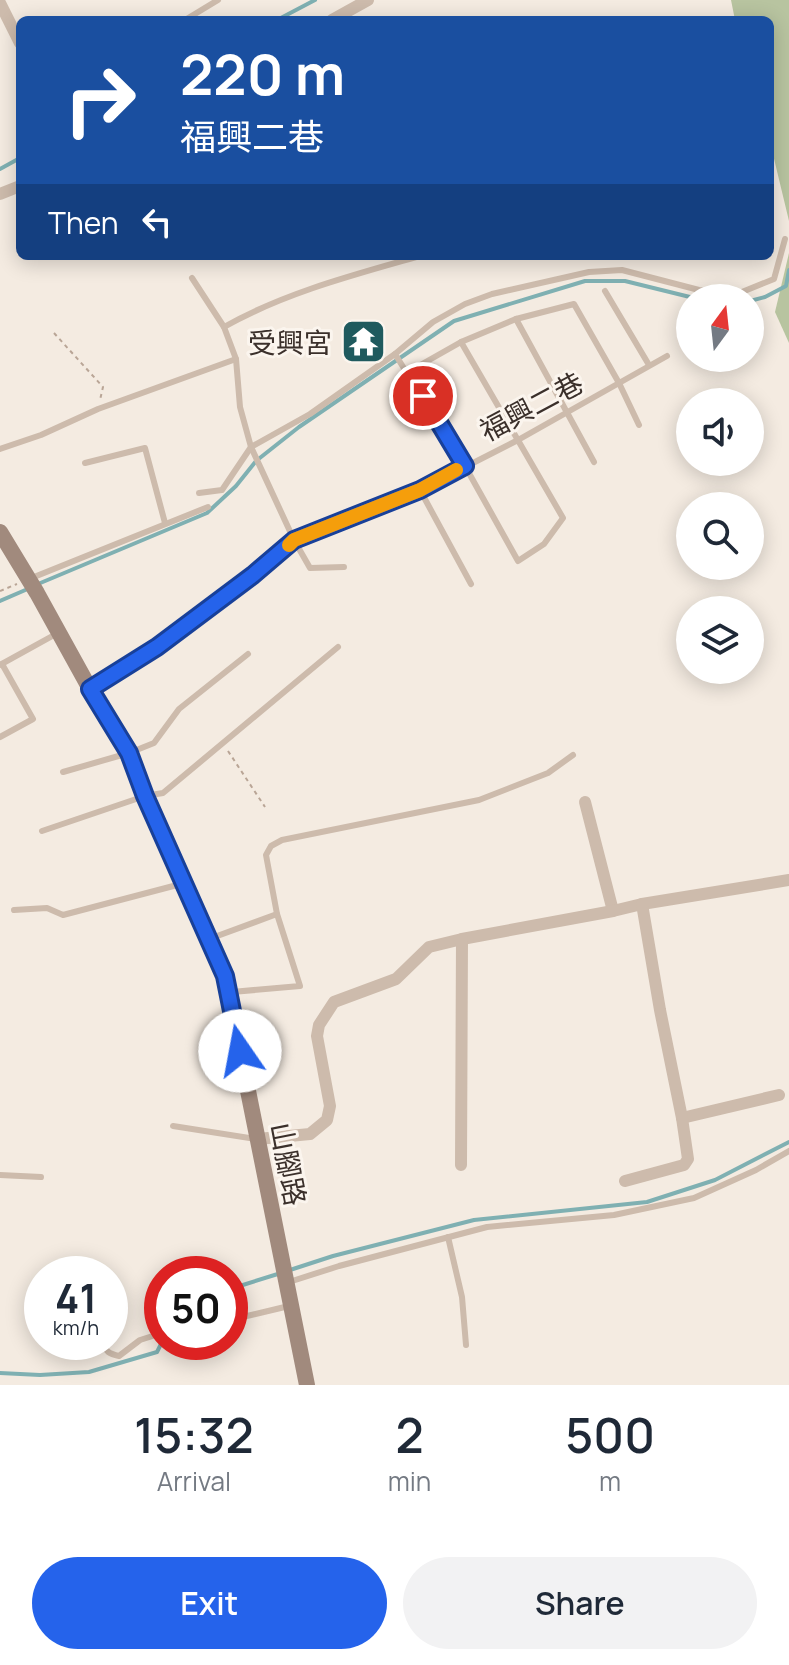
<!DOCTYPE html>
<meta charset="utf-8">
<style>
:root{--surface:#fff;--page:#f2f2f3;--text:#1f2937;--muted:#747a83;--accent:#2563eb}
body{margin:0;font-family:Manrope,"Noto Sans TC",sans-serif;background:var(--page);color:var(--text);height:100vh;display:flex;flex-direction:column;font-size:30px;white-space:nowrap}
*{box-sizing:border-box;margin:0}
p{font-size:26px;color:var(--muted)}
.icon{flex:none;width:44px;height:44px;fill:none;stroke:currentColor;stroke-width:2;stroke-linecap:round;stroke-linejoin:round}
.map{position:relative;height:1385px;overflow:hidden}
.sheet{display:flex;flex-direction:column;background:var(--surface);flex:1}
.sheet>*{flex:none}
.guide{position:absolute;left:16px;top:16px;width:758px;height:244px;border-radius:12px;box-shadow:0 4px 20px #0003;background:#1a4fa0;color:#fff;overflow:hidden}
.needle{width:52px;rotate:15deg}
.fabs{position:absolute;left:676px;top:284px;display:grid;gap:16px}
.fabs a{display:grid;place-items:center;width:88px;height:88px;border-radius:50%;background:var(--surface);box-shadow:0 4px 20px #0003;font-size:40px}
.speed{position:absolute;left:24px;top:1256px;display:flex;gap:16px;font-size:40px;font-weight:700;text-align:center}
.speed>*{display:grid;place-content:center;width:104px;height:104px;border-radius:50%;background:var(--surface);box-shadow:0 4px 20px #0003;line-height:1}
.speed small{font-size:20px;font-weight:400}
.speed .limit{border:12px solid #d22;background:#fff;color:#111}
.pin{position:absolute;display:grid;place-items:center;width:68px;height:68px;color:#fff;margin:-34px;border:4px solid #fff;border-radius:50%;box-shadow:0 2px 8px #0007}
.me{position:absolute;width:88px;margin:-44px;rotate:348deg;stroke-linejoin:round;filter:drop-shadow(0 0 6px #0008)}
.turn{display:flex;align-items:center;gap:28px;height:168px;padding:0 32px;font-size:36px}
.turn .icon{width:104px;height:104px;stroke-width:2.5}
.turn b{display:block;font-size:56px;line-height:68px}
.then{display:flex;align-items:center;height:76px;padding:0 32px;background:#0003;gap:16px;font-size:30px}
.eta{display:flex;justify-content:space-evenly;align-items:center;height:136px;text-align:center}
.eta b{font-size:48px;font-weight:600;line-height:56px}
.button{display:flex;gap:16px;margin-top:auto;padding:16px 32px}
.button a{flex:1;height:92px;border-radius:48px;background:var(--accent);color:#fff;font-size:32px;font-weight:600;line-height:92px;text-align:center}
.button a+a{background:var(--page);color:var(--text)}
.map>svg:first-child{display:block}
.green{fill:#b8c4a0}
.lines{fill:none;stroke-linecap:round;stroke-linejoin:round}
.stream{stroke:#7fb0b2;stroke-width:4}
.path{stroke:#b9a596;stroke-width:2;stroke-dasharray:4 4;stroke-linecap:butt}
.lane{stroke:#cdbbac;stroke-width:6}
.street{stroke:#cdbbac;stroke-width:12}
.secondary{stroke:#a18a7d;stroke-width:16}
.route-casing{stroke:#184099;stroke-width:20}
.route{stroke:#2563eb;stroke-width:14}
.slow{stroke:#f59e0b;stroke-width:14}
.labels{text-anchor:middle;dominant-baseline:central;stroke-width:6;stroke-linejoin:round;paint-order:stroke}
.poi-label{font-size:28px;fill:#3b302b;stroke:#fbf5ee;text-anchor:end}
.street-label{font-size:28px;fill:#3b302b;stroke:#fbf5ee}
</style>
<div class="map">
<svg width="789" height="1385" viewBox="0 0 789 1385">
<rect width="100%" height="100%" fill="#f4ebe1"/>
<!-- green -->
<g class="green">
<path d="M731,0h58v221l-19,-79v-122h-35z"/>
<path d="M789,253v90l-14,-31z"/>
</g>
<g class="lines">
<!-- stream -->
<g class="stream">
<path d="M277,20l38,-20"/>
<path d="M0,169l20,-11"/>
<path d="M750,301l15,-4 21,-11 3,-16"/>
<path d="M38,584l169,-71 29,-27 20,-25 43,-34 155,-106 131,-40h40l69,17"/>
<path d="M0,601l30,-13"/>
<path d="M290,1270l43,-14 141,-36 173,-18 68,-22 74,-38"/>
<path d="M230,1289l51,-16"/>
<path d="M0,1373l40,2 49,-3 68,-20 5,-10"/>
</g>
<!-- path -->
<g class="path">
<path d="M54,333l49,54 -3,13"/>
<path d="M0,591l17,-7"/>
<path d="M228,751l37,56"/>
</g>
<!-- lane -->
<g class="lane">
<path d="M185,20l33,-20"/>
<path d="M192,278l32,49 12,32 4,48 11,40 43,93 16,28 34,-1"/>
<path d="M605,291l44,74"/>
<path d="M516,319l78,143"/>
<path d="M224,327c60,-34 129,-52 196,-71"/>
<path d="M395,354l70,112 53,95 26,-17 19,-26 -102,-176"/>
<path d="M408,372l53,-30 55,-23 58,-15 45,79 20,42"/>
<path d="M0,449l41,-14 57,-26 138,-50"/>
<path d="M85,463l60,-15 20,75"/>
<path d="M420,490l51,94"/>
<path d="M199,493l23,-3 29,-43 59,-33 85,-60 38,-32 32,-18 27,-10 97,-22 33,-2 77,20 38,4 37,-15 11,-40"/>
<path d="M29,579l179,-72"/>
<path d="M0,665l56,-31"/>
<path d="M93,687l64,-40 96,-72 41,-35 126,-50 98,-50 149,-84"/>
<path d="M0,737l33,-18 -31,-55"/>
<path d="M63,772l66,-19 25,-10 25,-34 69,-55"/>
<path d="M42,831l103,-35 18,-3 175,-146"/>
<path d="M14,910l33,-2 16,7 118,-31"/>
<path d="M209,939l68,-25"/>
<path d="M232,992l68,-6 -23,-72 -11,-59 5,-9 11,-6 197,-40 69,-27 25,-18"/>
<path d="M173,1126l83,13"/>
<path d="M0,1175l41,2"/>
<path d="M448,1237l14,60 4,48"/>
<path d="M289,1282l50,-16 148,-39 127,-12 80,-17 62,-28 33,-19"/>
<path d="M230,1320l59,-14"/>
<path d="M103,1342c2,10 7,12 16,14l21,-16 22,-7"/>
</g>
<!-- street -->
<g class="street">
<path d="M0,3l20,40"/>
<path d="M332,20l36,-20"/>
<path d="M0,194l20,-8"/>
<path d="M585,802l28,109"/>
<path d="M682,1118l97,-23"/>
<path d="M258,1139l52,-5 17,-14 3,-14 -13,-70 2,-11 15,-23 62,-23 33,-32 33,-8 151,-28 29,-7 147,-24"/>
<path d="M461,1165l1,-226"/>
<path d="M625,1181l59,-16 4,-6 -6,-41 -22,-108 -18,-106"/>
</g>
<!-- secondary -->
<path class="secondary" d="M0,532l37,61 53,96 39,64 16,43 80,180 82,409"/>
</g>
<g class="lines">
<defs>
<path id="route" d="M240,1051l-15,-75 -80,-180 -16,-43 -39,-64 67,-42 96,-72 41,-35 126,-50 45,-24 -42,-70"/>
</defs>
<!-- route casing -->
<use href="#route" class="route-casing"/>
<!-- route -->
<use href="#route" class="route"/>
<!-- slow -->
<path class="slow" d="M289,545l5,-5 126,-50 36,-20"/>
</g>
<!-- icons -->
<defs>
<symbol id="temple-square" viewBox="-11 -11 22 22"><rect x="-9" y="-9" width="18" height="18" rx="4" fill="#1f5a5e" stroke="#fbf5ee"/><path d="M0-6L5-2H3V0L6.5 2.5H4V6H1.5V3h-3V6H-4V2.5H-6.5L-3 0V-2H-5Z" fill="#fff"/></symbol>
</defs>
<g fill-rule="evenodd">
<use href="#temple-square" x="338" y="316" width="51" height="51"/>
</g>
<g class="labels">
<!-- poi labels -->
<g class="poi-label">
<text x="332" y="342">受興宮</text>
</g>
<!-- street labels -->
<g class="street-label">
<text transform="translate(531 406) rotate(-28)">福興二巷</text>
<text transform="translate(289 1164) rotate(79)">山腳路</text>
</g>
</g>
</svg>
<div class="fabs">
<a><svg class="needle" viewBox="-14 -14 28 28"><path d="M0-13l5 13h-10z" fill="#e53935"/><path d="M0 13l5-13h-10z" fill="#747a83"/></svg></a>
<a><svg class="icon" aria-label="sound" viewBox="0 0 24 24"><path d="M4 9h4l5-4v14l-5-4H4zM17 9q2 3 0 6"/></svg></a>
<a><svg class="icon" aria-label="search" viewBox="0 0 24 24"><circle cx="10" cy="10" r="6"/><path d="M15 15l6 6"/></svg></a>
<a><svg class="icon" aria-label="layers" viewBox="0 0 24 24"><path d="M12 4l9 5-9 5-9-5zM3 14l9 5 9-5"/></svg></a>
</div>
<div class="speed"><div>41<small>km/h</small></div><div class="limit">50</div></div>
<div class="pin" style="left:423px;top:396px;background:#d93025"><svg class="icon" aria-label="arrive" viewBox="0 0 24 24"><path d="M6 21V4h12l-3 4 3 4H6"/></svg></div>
<svg class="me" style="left:240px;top:1051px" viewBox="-20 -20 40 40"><circle r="19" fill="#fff"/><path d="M0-13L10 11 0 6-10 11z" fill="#2563eb"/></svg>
<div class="guide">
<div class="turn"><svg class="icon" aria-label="right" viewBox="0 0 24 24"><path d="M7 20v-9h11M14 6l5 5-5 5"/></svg><div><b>220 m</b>福興二巷</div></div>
<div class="then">Then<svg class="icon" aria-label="left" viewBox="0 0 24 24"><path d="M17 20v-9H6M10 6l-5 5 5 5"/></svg></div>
</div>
</div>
<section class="sheet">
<div class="eta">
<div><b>15:32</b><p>Arrival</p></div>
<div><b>2</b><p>min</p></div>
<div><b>500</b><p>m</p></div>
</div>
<div class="button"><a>Exit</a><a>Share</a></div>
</section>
